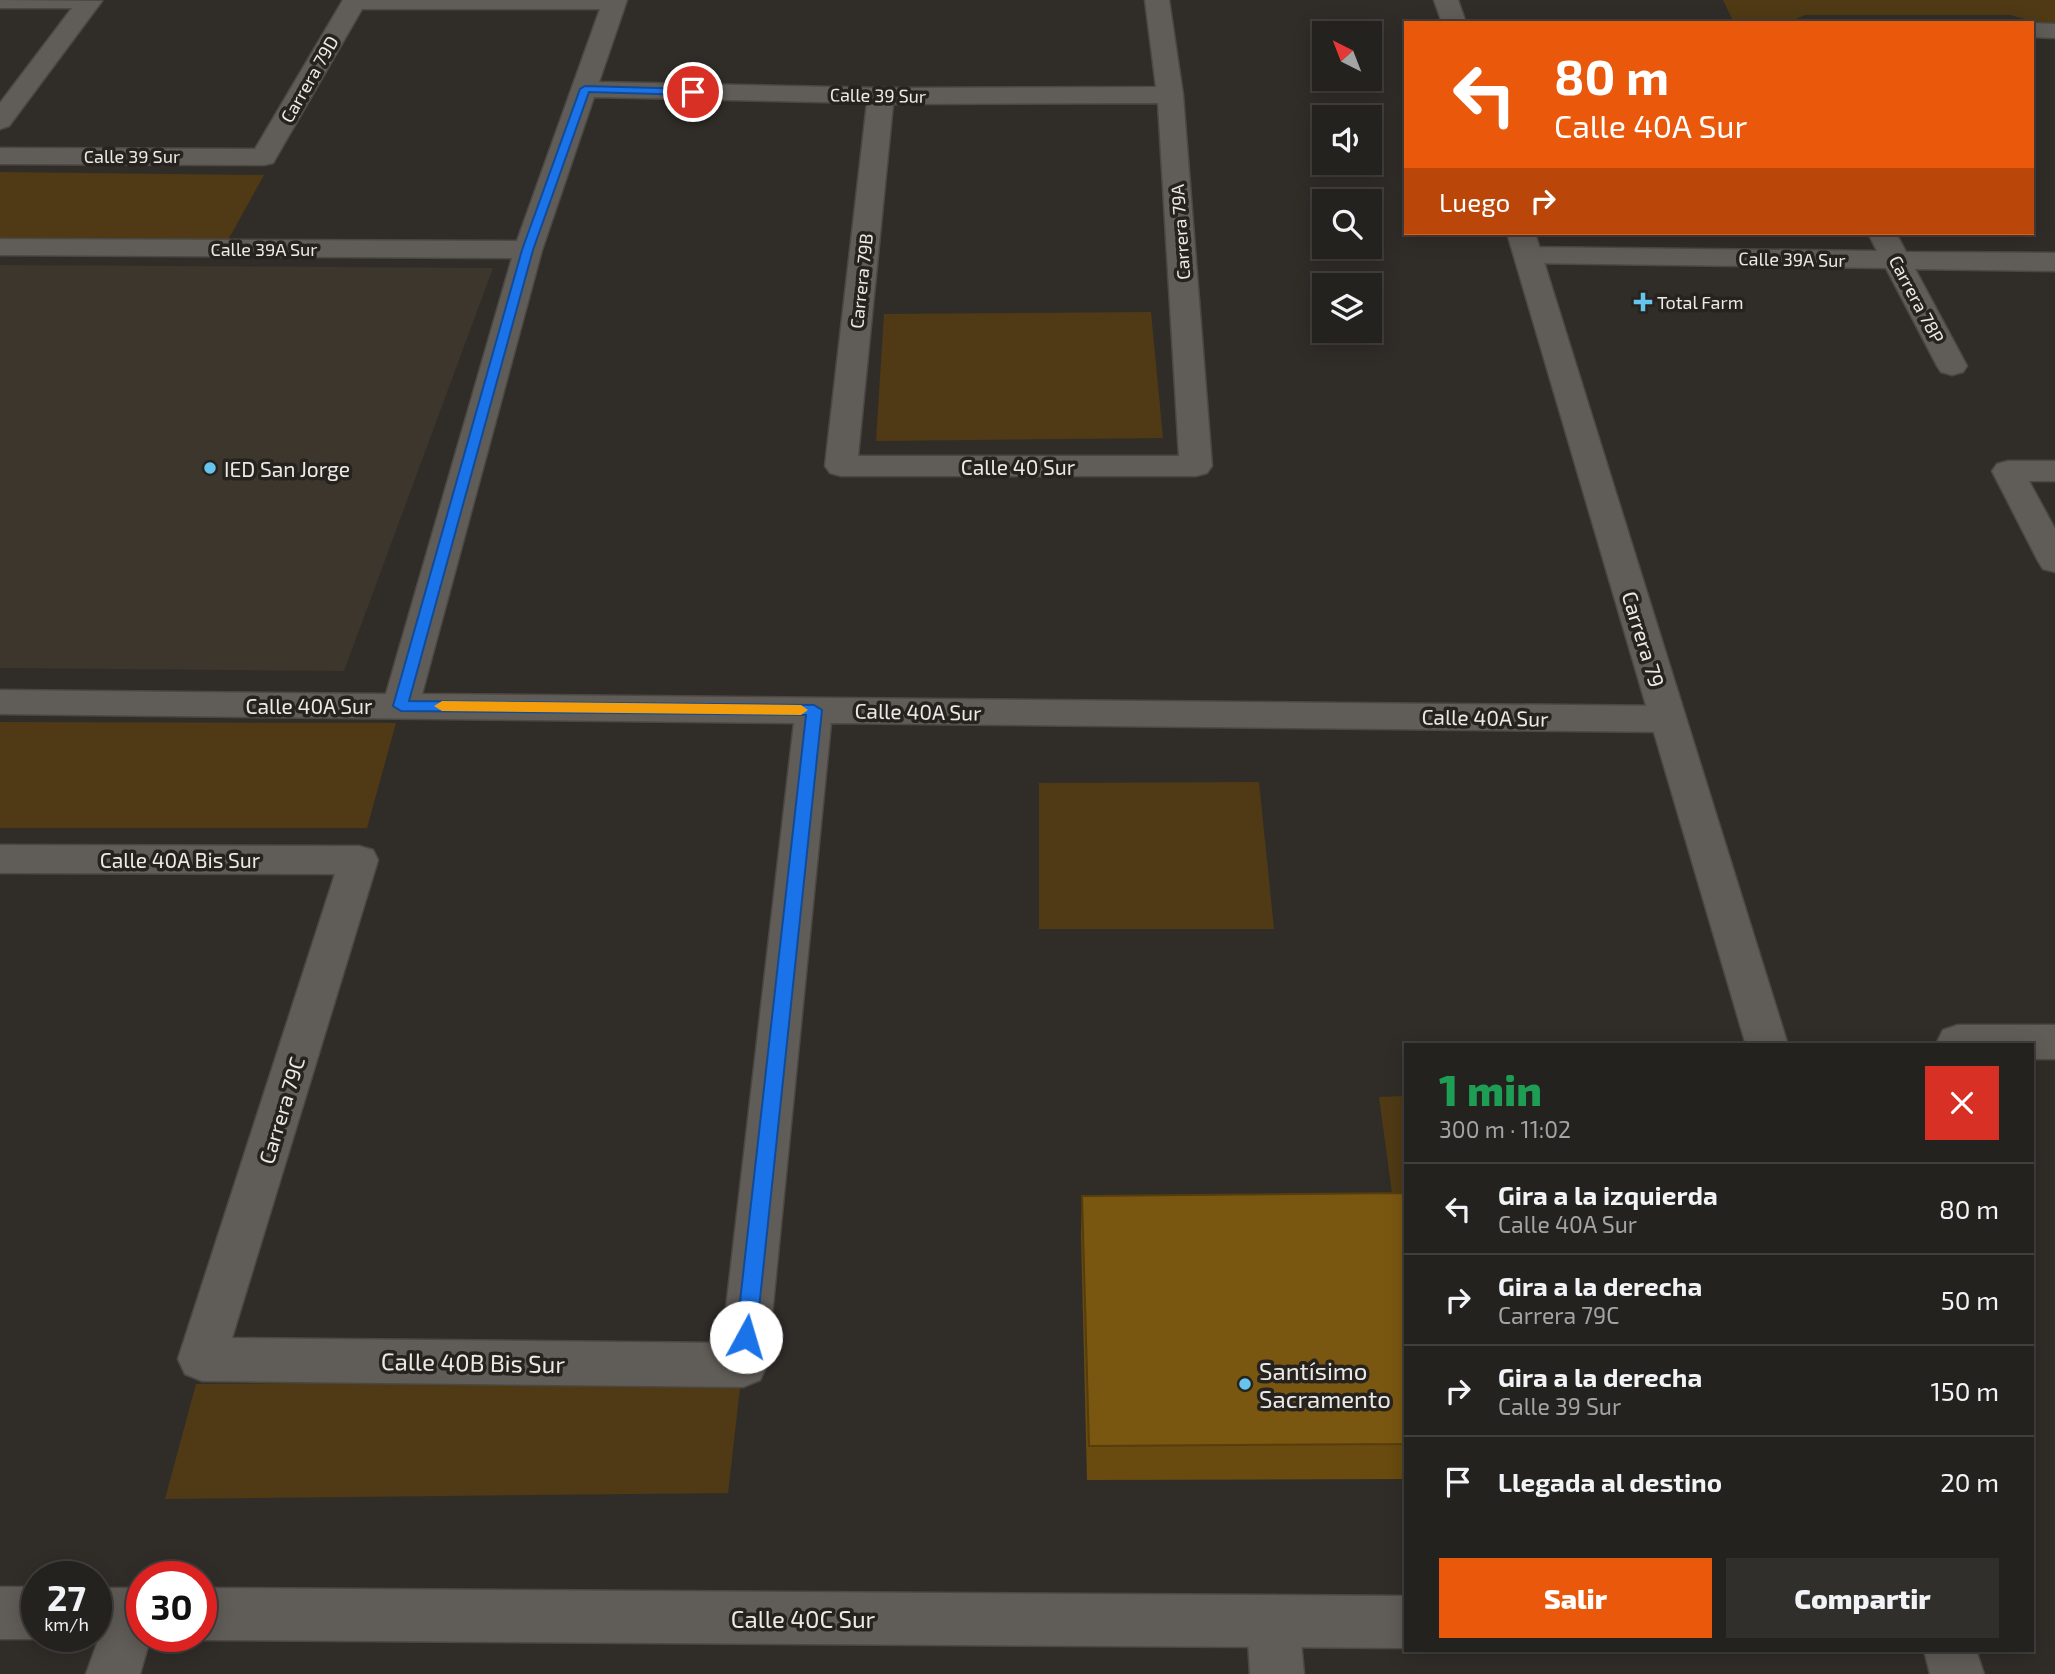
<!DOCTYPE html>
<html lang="es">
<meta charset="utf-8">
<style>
:root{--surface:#24221f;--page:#302f2c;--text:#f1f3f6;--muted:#a3a4a4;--line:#413f3d;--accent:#ea580c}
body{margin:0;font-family:"Exo 2",sans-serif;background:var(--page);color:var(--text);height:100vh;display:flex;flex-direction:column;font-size:26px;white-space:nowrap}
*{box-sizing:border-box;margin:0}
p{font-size:23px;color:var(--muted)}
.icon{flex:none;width:38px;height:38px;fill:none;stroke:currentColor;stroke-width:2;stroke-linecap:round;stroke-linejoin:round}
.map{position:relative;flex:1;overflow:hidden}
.side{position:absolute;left:1404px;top:1043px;width:630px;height:609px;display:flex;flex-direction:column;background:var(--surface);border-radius:0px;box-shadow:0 4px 18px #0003,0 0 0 2px var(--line)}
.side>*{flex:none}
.top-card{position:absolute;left:1404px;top:21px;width:630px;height:214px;border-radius:0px;box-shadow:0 4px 18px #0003,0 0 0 2px var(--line);background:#ea580c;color:#fff;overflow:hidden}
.needle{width:46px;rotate:318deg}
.fabs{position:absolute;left:1312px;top:21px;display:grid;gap:14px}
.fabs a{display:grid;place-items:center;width:70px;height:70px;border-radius:0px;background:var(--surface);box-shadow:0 4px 18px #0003,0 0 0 2px var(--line);font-size:35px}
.speed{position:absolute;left:21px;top:1561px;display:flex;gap:14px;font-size:35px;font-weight:700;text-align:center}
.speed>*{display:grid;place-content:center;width:91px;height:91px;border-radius:50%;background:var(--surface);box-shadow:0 4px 18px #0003,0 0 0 2px var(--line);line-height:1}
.speed small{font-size:18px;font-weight:400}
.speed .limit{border:10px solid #d22;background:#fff;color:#111}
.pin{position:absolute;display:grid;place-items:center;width:60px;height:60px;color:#fff;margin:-30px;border:4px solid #fff;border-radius:50%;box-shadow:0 2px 7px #0007}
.me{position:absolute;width:77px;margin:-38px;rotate:6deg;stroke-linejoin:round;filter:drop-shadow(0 0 5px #0008)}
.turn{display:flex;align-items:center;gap:24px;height:147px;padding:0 35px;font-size:32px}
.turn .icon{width:91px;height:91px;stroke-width:2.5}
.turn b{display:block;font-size:49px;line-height:60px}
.then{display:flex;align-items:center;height:66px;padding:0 35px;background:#0003;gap:14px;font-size:26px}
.round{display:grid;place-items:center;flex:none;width:74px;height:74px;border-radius:0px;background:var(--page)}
.overview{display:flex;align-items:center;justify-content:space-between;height:119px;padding:0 35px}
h1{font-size:42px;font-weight:800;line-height:52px;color:#1e9e55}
.cta{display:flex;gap:14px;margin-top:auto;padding:14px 35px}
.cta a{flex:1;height:80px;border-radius:0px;background:var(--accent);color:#fff;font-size:28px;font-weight:800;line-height:80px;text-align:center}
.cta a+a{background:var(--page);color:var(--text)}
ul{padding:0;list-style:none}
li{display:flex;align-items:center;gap:21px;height:91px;padding:0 35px;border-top:2px solid var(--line)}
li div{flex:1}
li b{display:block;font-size:26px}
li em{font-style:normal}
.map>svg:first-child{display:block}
.built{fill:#3c362c}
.green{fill:#4f3a15}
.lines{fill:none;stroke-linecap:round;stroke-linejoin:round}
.street-casing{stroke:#4b4844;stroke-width:3}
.secondary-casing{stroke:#4b4844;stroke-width:3}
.street{fill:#605c57;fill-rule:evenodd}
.secondary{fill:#605c57;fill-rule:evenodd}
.wall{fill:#694b0f}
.building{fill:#7a5711;stroke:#553d0c;stroke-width:2}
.route{fill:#1a73e8;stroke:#114b97;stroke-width:2}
.slow{fill:#f59e0b}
.poi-dot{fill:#65c5ee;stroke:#26231f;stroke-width:2.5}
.labels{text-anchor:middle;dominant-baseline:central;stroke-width:7;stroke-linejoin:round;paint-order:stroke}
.far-street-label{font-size:18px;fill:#ebe9e6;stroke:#26231f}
.far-poi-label{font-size:18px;fill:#ebe9e6;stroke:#26231f;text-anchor:start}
.street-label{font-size:21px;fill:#ebe9e6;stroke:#26231f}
.poi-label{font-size:21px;fill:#ebe9e6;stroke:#26231f;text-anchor:start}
.near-street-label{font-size:24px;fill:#ebe9e6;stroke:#26231f}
.near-poi-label{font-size:24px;fill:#ebe9e6;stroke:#26231f;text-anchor:start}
</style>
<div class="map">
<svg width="2055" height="1674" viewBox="0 0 2055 1674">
<rect width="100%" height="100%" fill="#302d29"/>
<!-- built -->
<path class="built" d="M0,265l493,3 -149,403 -344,-3z"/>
<!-- green -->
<g class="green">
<path d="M1723,0h332v24h-13l-32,-9h-205l-19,8h-52z"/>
<path d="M0,172l264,3 -36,65 -228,-2z"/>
<path d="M1151,312l12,126 -287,3 8,-127z"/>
<path d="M0,722l396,1 -29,105h-367z"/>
<path d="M1259,782l15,147h-235v-146z"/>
<path d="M1405,1096v193l-26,-192z"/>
<path d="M741,1379l-13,114 -563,6 31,-115z"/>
</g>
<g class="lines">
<defs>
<g id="street">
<path d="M0,0l102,1 -93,125 -9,3v-26l72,-95h-72z"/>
<path d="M343,0h284l-28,82 282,6 275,-1 -11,-87h24l14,95 29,371 -5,7 -11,3h-355l-11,-3 -5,-7 42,-363 -273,-6 -52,153 -120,444 1246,12 13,4 5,9 -5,9 -13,4 -837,-9 -64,642 -7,15 -17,7 -541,-6 -17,-7 -7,-15 157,-485 -335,-1v-28l359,1 14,4 5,10 -146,478 490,5 72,-620 -794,-9v-24l386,4 126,-436 -512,-3v-16l517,2 83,-232h-238l-89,154 -9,2 -264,-1v-16l255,1zM1158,103l21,353h-321l35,-352z"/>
<path d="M2032,23l23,1v14l-23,-1z"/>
<path d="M1868,233h28l10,19 149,1v18l-140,-2 52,97 -4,6 -11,3 -11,-3 -4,-6 -51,-98 -358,-5 -10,-2 -4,-6 4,-6 10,-2 349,4z"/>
<path d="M2008,461h47v20h-26l26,48v43l-12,-3 -5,-8 -46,-90 5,-7z"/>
<path d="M1958,1025h97v34h-23v-14h-94l-1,-3 6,-12z"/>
<path d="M132,1588l10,4v44h9l-11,38h-54l28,-78z"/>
<path d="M1273,1595l19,8 7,18 5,53h-54l-3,-53 7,-18z"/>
</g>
<g id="secondary">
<path d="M1434,0h24l8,23h-24z"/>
<path d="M1507,233h28l253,812h-42z"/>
<path d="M0,1587h37v49h6l-6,3h-37z"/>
<path d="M96,1588h46v48h9c-17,7 -47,7 -64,0h9z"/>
<path d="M201,1588l1204,8v52l-1204,-8 -9,-4h9z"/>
<path d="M1924,1650h52l8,24h-54z"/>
</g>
</defs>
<!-- street casing -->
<use href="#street" class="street-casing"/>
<!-- secondary casing -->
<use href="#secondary" class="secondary-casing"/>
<!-- street -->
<use href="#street" class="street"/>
<!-- secondary -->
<use href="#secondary" class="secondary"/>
</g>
<!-- wall -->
<path class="wall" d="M1405,1193v286l-318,1 -6,-246 1,-38z"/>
<!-- building -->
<path class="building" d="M1405,1193v251l-316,2 -7,-250z"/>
<!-- route -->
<path class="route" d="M585,86l108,3 5,3 -5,3 -104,-3 -56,158 -124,451 405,4 8,5 -66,627 -3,7 -7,2 -7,-2 -3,-7 70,-622 -405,-4 -8,-5 129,-456 58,-161z"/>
<!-- slow -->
<path class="slow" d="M442,701l359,4 7,5 -7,5 -359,-4 -8,-5z"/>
<!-- markers -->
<g class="poi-dot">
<path d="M1639.5 291.5h7v7h7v7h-7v7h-7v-7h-7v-7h7z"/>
<circle cx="210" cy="468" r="7"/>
<circle cx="1245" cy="1384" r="7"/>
</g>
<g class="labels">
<!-- far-street labels -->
<g class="far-street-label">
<text transform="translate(309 79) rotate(-60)">Carrera 79D</text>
<text transform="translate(878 95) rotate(1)">Calle 39 Sur</text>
<text x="132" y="156">Calle 39 Sur</text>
<text transform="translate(1180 232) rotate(-94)">Carrera 79A</text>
<text x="264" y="249">Calle 39A Sur</text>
<text transform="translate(1792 259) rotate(1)">Calle 39A Sur</text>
<text transform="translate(861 281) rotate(-84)">Carrera 79B</text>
<text transform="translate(1917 299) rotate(62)">Carrera 78P</text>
</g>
<!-- far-poi labels -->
<g class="far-poi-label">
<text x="1657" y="302">Total Farm</text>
</g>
<!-- street labels -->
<g class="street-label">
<text x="1018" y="466">Calle 40 Sur</text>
<text transform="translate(1644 639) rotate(73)">Carrera 79</text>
<text x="309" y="705">Calle 40A Sur</text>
<text transform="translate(918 711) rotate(1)">Calle 40A Sur</text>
<text transform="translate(1485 717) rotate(1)">Calle 40A Sur</text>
<text x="180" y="859">Calle 40A Bis Sur</text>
<text transform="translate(281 1110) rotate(-73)">Carrera 79C</text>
</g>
<!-- poi labels -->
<g class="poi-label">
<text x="224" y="468">IED San Jorge</text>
</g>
<!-- near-street labels -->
<g class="near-street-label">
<text transform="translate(473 1362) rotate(1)">Calle 40B Bis Sur</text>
<text x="803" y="1618">Calle 40C Sur</text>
</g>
<!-- near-poi labels -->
<g class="near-poi-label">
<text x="1259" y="1370">Santísimo<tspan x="1259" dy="28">Sacramento</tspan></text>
</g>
</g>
</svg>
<div class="fabs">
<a><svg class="needle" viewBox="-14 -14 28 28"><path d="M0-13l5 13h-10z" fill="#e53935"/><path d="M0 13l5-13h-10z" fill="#a3a4a4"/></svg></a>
<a><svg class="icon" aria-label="sound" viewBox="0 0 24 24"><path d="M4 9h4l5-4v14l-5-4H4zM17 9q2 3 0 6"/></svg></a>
<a><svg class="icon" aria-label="search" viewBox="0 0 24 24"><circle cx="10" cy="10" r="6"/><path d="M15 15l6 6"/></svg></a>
<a><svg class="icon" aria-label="layers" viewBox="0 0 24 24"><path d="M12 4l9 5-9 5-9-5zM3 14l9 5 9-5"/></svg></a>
</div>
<div class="speed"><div>27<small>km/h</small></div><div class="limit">30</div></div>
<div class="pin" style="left:693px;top:92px;background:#d93025"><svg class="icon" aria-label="arrive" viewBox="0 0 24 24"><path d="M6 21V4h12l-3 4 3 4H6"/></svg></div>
<svg class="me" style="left:746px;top:1337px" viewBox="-20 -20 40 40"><circle r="19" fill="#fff"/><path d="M0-13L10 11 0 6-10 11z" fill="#1a73e8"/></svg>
<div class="top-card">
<div class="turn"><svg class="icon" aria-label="left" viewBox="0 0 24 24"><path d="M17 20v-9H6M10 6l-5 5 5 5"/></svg><div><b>80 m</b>Calle 40A Sur</div></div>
<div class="then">Luego<svg class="icon" aria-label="right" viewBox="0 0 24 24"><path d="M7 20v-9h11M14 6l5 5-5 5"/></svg></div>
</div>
<section class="side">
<div class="overview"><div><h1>1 min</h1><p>300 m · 11:02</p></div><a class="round" style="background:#d93025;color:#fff"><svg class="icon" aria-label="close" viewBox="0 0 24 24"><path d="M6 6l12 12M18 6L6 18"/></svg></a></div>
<ul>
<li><svg class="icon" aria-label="left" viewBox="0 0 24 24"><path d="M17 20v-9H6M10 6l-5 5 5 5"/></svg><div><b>Gira a la izquierda</b><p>Calle 40A Sur</p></div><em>80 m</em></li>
<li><svg class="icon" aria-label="right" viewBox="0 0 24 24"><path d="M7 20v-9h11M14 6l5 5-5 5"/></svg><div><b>Gira a la derecha</b><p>Carrera 79C</p></div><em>50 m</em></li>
<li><svg class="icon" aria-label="right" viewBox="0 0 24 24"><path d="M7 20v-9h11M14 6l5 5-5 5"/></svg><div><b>Gira a la derecha</b><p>Calle 39 Sur</p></div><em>150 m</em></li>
<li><svg class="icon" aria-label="arrive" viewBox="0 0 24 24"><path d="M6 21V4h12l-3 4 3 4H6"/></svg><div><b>Llegada al destino</b></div><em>20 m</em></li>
</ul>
<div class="cta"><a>Salir</a><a>Compartir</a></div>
</section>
</div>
